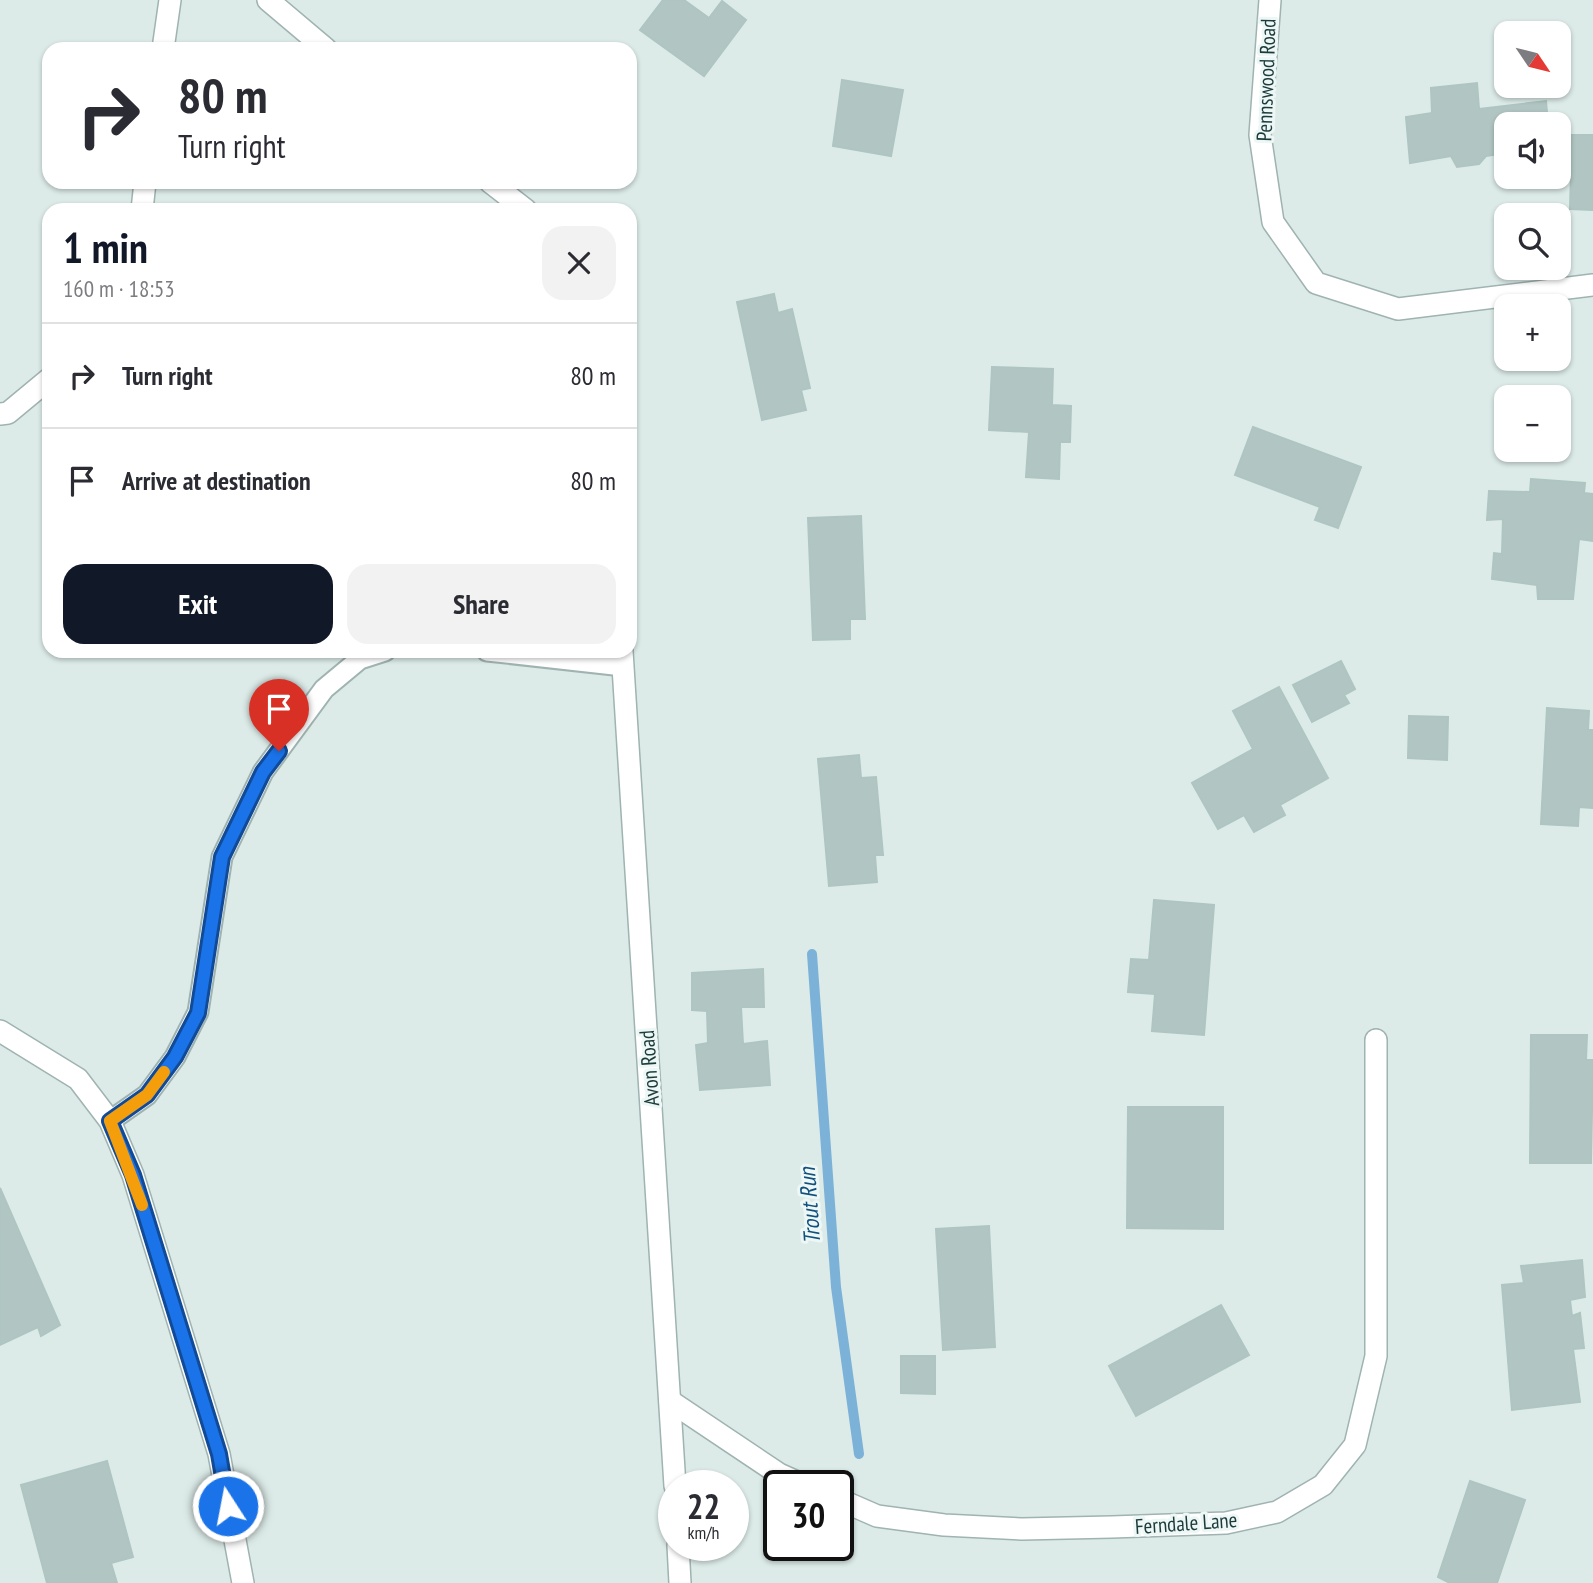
<!DOCTYPE html>
<meta charset="utf-8">
<style>
:root{--surface:#fff;--page:#f2f2f3;--text:#2b2b33;--muted:#7c7c81;--line:#e1e1e2;--accent:#111827}
body{margin:0;font-family:"PT Sans Narrow",sans-serif;background:var(--page);color:var(--text);height:100vh;display:flex;flex-direction:column;font-size:26px;white-space:nowrap}
*{box-sizing:border-box;margin:0}
p{font-size:23px;color:var(--muted)}
.icon{flex:none;width:38px;height:38px;fill:none;stroke:currentColor;stroke-width:2;stroke-linecap:round;stroke-linejoin:round}
.map{position:relative;flex:1;overflow:hidden}
.side{position:absolute;left:42px;top:203px;width:595px;height:455px;display:flex;flex-direction:column;background:var(--surface);border-radius:21px;box-shadow:0 2px 5px #0004}
.side>*{flex:none}
.hud{position:absolute;left:42px;top:42px;width:595px;height:147px;border-radius:21px;box-shadow:0 2px 5px #0004;background:#fff;color:var(--text);overflow:hidden}
.needle{width:46px;rotate:125deg}
.controls{position:absolute;left:1494px;top:21px;display:grid;gap:14px}
.controls a{display:grid;place-items:center;width:77px;height:77px;border-radius:14px;background:var(--surface);box-shadow:0 2px 5px #0004;font-size:35px}
.speed{position:absolute;left:658px;top:1470px;display:flex;gap:14px;font-size:35px;font-weight:700;text-align:center}
.speed>*{display:grid;place-content:center;width:91px;height:91px;border-radius:50%;background:var(--surface);box-shadow:0 2px 5px #0004;line-height:1}
.speed small{font-size:18px;font-weight:400}
.speed .limit{border:4px solid #111;border-radius:10px;background:#fff;color:#111}
.pin{position:absolute;display:grid;place-items:center;width:60px;height:60px;color:#fff;margin:-72px -30px;border-radius:50% 50% 50% 0;rotate:-45deg;box-shadow:0 0 7px #0007}
.pin .icon{rotate:45deg}
.me{position:absolute;width:77px;margin:-38px;rotate:349deg;stroke-linejoin:round;filter:drop-shadow(0 0 5px #0008)}
.turn{display:flex;align-items:center;gap:24px;height:147px;padding:0 21px;font-size:32px}
.turn .icon{width:91px;height:91px;stroke-width:2.5}
.turn b{display:block;font-size:49px;line-height:60px}
.round{display:grid;place-items:center;flex:none;width:74px;height:74px;border-radius:21px;background:var(--page)}
.summary{display:flex;align-items:center;justify-content:space-between;height:119px;padding:0 21px}
h1{font-size:42px;font-weight:700;line-height:52px;color:var(--accent)}
.cta{display:flex;gap:14px;margin-top:auto;padding:14px 21px}
.cta a{flex:1;height:80px;border-radius:21px;background:var(--accent);color:#fff;font-size:28px;font-weight:700;line-height:80px;text-align:center}
.cta a+a{background:var(--page);color:var(--text)}
ul{padding:0;list-style:none}
li{display:flex;align-items:center;gap:21px;height:105px;padding:0 21px;border-top:2px solid var(--line)}
li div{flex:1}
li b{display:block;font-size:26px}
li em{font-style:normal}
.map>svg:first-child{display:block}
.lines{fill:none;stroke-linecap:round;stroke-linejoin:round}
.stream{stroke:#7cb2d7;stroke-width:10}
.building{fill:#b1c6c2;stroke:#aec5c1;stroke-width:2}
.lane-casing{stroke:#9fb3b1;stroke-width:23}
.street-casing{stroke:#9fb3b1;stroke-width:24}
.lane{stroke:#fff;stroke-width:19}
.street{stroke:#fff;stroke-width:21}
.route-casing{stroke:#114b97;stroke-width:18}
.route{stroke:#1a73e8;stroke-width:12}
.slow{stroke:#f59e0b;stroke-width:12}
.labels{text-anchor:middle;dominant-baseline:central;stroke-width:6;stroke-linejoin:round;paint-order:stroke}
.street-label{font-size:21px;fill:#1d3b3b;stroke:#edf7f5}
.water-label{font-size:23px;font-style:italic;fill:#114f7d;stroke:#edf7f5}
</style>
<div class="map">
<svg width="1593" height="1583" viewBox="0 0 1593 1583">
<rect width="100%" height="100%" fill="#dcebe8"/>
<g class="lines">
<!-- stream -->
<path class="stream" d="M812,954l24,333 23,167"/>
</g>
<!-- building -->
<g class="building">
<path d="M663,0h21l25,18 13,-17 24,19 -42,56 -64,-46z"/>
<path d="M842,80l61,10 -12,66 -58,-10z"/>
<path d="M1477,83l2,26 67,-8 2,23h-41v29l-21,3 -7,8 -22,3 -6,-11 -41,7 -4,-46 26,-4 -1,-25z"/>
<path d="M1572,135h21v75l-23,-1z"/>
<path d="M774,294l4,19 14,-4 18,79 -9,2 5,20 -44,10 -25,-118z"/>
<path d="M992,367l61,2 -1,36 19,1 -1,36h-10l-1,37 -33,-2 3,-45 -40,-2z"/>
<path d="M1253,427l108,40 -23,61 -23,-8 5,-13 -85,-32z"/>
<path d="M1531,479l54,4 -1,10 9,1v47l-14,-2 -6,60h-35l-1,-14 -45,-6 2,-26 8,1 1,-35 -16,1 2,-29 41,1z"/>
<path d="M861,516l4,103h-15v20l-37,1 -5,-122z"/>
<path d="M1341,661l14,28 -11,6 5,8 -37,19 -19,-37z"/>
<path d="M1279,687l49,91 -48,27 5,10 -31,17 -10,-17 -26,14 -26,-46 61,-34 -20,-38z"/>
<path d="M1547,708l42,3 -1,19h5v78l-14,-1 -1,19 -37,-2z"/>
<path d="M1409,716l39,1 -1,43 -39,-2z"/>
<path d="M859,755l2,23 15,-1 7,78h-8l2,27 -48,4 -11,-127z"/>
<path d="M1154,900l60,5 -10,130 -52,-4 3,-37 -27,-2 3,-33 18,1z"/>
<path d="M763,969l1,38h-23l2,37 24,-3 3,44 -70,5 -4,-45 12,-2 -1,-32 -15,-1v-37z"/>
<path d="M1531,1035h56l-1,25h7l-2,103h-61z"/>
<path d="M1128,1107h95v122l-96,-1z"/>
<path d="M0,1188l60,137 -19,11 -3,-9 -38,18z"/>
<path d="M989,1226l6,121 -52,3 -7,-121z"/>
<path d="M1582,1260l3,37 -15,3 2,16 8,-3 4,35 -11,1 7,53 -68,8 -10,-125 22,-2 -3,-17z"/>
<path d="M1221,1305l28,50 -113,61 -27,-50z"/>
<path d="M901,1356h34v38l-34,-1z"/>
<path d="M107,1461l26,96 -22,6 6,20h-70l-26,-98z"/>
<path d="M1470,1481l55,19 -28,83h-47l-12,-6z"/>
</g>
<g class="lines">
<defs>
<g id="lane">
<path d="M487,651l136,15"/>
<path d="M110,1121l37,-26 28,-38 23,-45 24,-155 41,-85 61,-83 36,-30 25,-8"/>
</g>
<g id="street">
<path d="M268,0l58,49"/>
<path d="M1270,0l-10,135 13,87 43,61 82,26 195,-24"/>
<path d="M163,49l7,-49"/>
<path d="M490,182l36,28"/>
<path d="M142,210l3,-28"/>
<path d="M0,414l8,-1 41,-34"/>
<path d="M622,651l53,835"/>
<path d="M0,1031l78,48 32,42 23,54 86,279 24,129"/>
<path d="M670,1401l109,73 27,12"/>
<path d="M838,1499l39,17 67,9 78,4 90,-2 114,-4 51,-11 46,-27 32,-40 21,-89v-316"/>
<path d="M678,1545l2,38"/>
</g>
</defs>
<!-- lane casing -->
<use href="#lane" class="lane-casing"/>
<!-- street casing -->
<use href="#street" class="street-casing"/>
<!-- lane -->
<use href="#lane" class="lane"/>
<!-- street -->
<use href="#street" class="street"/>
</g>
<g class="lines">
<defs>
<path id="route" d="M228,1506l-9,-52 -86,-279 -23,-54 37,-26 28,-38 23,-44 24,-156 41,-85 16,-21"/>
</defs>
<!-- route casing -->
<use href="#route" class="route-casing"/>
<!-- route -->
<use href="#route" class="route"/>
<!-- slow -->
<path class="slow" d="M142,1205l-32,-84 37,-26 17,-23"/>
</g>
<g class="labels">
<!-- street labels -->
<g class="street-label">
<text transform="translate(1266 80) rotate(-88)">Pennswood Road</text>
<text transform="translate(649 1068) rotate(-94)">Avon Road</text>
<text transform="translate(1186 1523) rotate(-4)">Ferndale Lane</text>
</g>
<!-- water labels -->
<g class="water-label">
<text transform="translate(809 1206) rotate(-94)">Trout Run</text>
</g>
</g>
</svg>
<div class="controls">
<a><svg class="needle" viewBox="-14 -14 28 28"><path d="M0-13l5 13h-10z" fill="#e53935"/><path d="M0 13l5-13h-10z" fill="#7c7c81"/></svg></a>
<a><svg class="icon" aria-label="sound" viewBox="0 0 24 24"><path d="M4 9h4l5-4v14l-5-4H4zM17 9q2 3 0 6"/></svg></a>
<a><svg class="icon" aria-label="search" viewBox="0 0 24 24"><circle cx="10" cy="10" r="6"/><path d="M15 15l6 6"/></svg></a>
<a>+</a>
<a>−</a>
</div>
<div class="speed"><div>22<small>km/h</small></div><div class="limit">30</div></div>
<div class="pin" style="left:279px;top:751px;background:#d93025"><svg class="icon" aria-label="arrive" viewBox="0 0 24 24"><path d="M6 21V4h12l-3 4 3 4H6"/></svg></div>
<svg class="me" style="left:228px;top:1506px" viewBox="-20 -20 40 40"><circle r="17" fill="#1a73e8" stroke="#fff" stroke-width="3"/><path d="M0-11L8 9 0 5-8 9z" fill="#fff"/></svg>
<div class="hud">
<div class="turn"><svg class="icon" aria-label="right" viewBox="0 0 24 24"><path d="M7 20v-9h11M14 6l5 5-5 5"/></svg><div><b>80 m</b>Turn right</div></div>
</div>
<section class="side">
<div class="summary"><div><h1>1 min</h1><p>160 m · 18:53</p></div><a class="round"><svg class="icon" aria-label="close" viewBox="0 0 24 24"><path d="M6 6l12 12M18 6L6 18"/></svg></a></div>
<ul>
<li><svg class="icon" aria-label="right" viewBox="0 0 24 24"><path d="M7 20v-9h11M14 6l5 5-5 5"/></svg><div><b>Turn right</b></div><em>80 m</em></li>
<li><svg class="icon" aria-label="arrive" viewBox="0 0 24 24"><path d="M6 21V4h12l-3 4 3 4H6"/></svg><div><b>Arrive at destination</b></div><em>80 m</em></li>
</ul>
<div class="cta"><a>Exit</a><a>Share</a></div>
</section>
</div>
